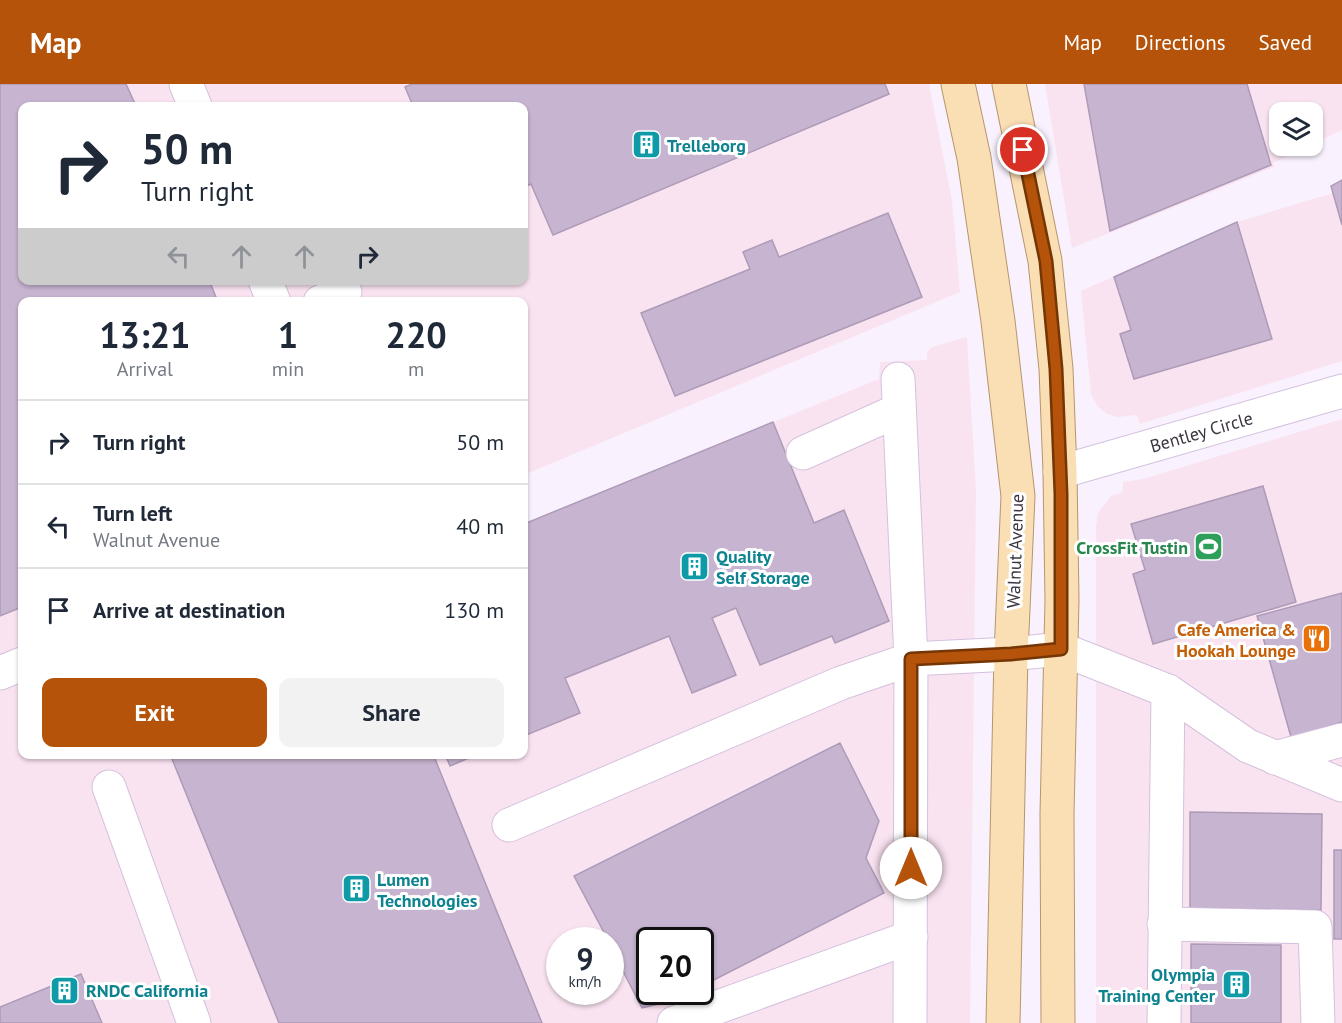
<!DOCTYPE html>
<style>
:root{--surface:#fff;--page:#f2f2f3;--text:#1f2937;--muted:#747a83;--line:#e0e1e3;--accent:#b45309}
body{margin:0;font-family:"PT Sans",sans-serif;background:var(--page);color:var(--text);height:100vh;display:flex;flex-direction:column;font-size:22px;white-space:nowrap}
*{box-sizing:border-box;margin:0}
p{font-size:20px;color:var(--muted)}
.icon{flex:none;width:33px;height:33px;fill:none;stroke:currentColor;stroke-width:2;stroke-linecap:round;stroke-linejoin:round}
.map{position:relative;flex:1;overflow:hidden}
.details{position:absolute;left:18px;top:213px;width:510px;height:462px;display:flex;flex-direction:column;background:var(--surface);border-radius:12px;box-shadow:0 2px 4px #0004}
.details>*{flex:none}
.top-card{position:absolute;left:18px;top:18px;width:510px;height:183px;border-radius:12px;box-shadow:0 2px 4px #0004;background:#fff;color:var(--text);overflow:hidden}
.controls{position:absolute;left:1269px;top:18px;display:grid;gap:12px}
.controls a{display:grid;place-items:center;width:54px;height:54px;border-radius:12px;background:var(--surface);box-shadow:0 2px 4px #0004;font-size:30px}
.speed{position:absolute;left:546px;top:843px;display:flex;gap:12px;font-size:30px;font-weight:700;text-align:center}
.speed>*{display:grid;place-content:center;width:78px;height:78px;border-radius:50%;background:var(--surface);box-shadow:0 2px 4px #0004;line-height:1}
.speed small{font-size:15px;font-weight:400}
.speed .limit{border:3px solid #111;border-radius:9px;background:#fff;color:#111}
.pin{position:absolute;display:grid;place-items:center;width:51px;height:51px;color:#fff;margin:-26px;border:3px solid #fff;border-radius:50%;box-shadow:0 2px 6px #0007}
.me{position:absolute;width:66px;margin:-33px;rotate:0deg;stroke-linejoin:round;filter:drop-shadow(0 0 4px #0008)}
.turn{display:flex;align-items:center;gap:21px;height:126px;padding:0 24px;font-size:27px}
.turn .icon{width:78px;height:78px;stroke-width:2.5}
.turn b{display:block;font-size:42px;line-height:51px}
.lanes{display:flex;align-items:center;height:57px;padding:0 24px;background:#0003;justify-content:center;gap:30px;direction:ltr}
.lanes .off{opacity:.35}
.eta{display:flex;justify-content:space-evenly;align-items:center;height:102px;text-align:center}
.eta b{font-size:36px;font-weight:700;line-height:42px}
.action{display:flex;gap:12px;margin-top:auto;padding:12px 24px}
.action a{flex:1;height:69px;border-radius:12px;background:var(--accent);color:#fff;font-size:24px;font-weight:700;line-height:69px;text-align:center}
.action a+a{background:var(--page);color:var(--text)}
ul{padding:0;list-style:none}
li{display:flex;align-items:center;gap:18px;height:84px;padding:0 24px;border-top:2px solid var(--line)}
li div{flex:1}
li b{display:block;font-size:22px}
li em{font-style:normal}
header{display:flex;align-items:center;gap:36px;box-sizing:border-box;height:84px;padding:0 30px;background:var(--accent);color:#fff}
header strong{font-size:28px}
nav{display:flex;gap:33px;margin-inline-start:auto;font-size:21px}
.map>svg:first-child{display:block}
.commercial{fill:#fae3f1;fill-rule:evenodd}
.building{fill:#c6b4d0;stroke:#ad9bb7;stroke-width:1.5}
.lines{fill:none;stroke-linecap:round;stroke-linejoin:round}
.minor-casing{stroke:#d4c1de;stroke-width:35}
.major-casing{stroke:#b5966d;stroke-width:35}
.minor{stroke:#fff;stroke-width:33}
.major{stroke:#fadfb5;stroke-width:33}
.route-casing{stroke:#753606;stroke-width:15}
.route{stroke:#b45309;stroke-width:10}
.labels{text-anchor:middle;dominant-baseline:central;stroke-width:6;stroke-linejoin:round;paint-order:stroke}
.culture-label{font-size:18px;font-weight:bold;fill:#0d838f;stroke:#fff;text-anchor:start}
.street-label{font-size:18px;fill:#3d3541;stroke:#fff}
.leisure-label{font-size:18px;font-weight:bold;fill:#27864d;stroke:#fff;text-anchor:end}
.food-label{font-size:18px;font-weight:bold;fill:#c56008;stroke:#fff;text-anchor:end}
</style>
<header>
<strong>Map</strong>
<nav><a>Map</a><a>Directions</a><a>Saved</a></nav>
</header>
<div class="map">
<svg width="1342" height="939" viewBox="0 0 1342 939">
<rect width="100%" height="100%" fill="#f9f1fd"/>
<!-- commercial -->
<g class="commercial">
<path d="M0,0h929l23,117 8,91 -436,183v-173h-502v452h502v-230l355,-145 1,-17 47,-2v-8l5,-5 35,-10 9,155 -6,531h-970zM22,22h502v174h-502zM560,856h50v52h-50zM650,856h50v52h-50z"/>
<path d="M1045,0h297v46l-29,14 -1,-32h-32v34h29l-36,17 1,4 -202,81z"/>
<path d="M1342,96v181l-202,63 -3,-9 -19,2 -11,-3 -9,-7 -7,-13 -10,-103 156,-69 96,-29 -2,-7z"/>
<path d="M1342,335v604h-246v-497l2,-13 13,-17 12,-4v-10l20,-3z"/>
</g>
<!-- building -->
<g class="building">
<path d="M0,0h126l10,22h-114v174h187l9,22h-196v305l-22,9z"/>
<path d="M412,0h473l4,10 -336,141 -22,-51 -7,3v-81h-111l-8,-19z"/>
<path d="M1084,0h163l24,81 -161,66z"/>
<path d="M1342,96v45l-11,-39z"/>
<path d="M888,129l34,84 -247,99 -34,-83 109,-44 -7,-17 29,-12 7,17z"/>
<path d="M1237,138l35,117 -138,40 -14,-45 11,-4 -17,-53z"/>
<path d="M773,338l41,101 30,-13 45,111 -54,22 -3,-7 -72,29 -24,-57 -24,10 24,57 -44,18 -23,-57 -104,42 15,35 -56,23v-212z"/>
<path d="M1263,402l33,116 -143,42 -20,-70 12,-4 -14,-46z"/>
<path d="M1342,509v129l-51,15 -34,-121z"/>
<path d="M840,659l39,78 -13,37 18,35 -184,94v-47h-50v52h41l-19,9 -30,7 -32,-62v-6h-2l-34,-64z"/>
<path d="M170,670h263l109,269h-263z"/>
<path d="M445,670h33l-28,12z"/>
<path d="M1190,728l132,2 -1,96 -131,-2z"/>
<rect x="1334" y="766" width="8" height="89"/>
<path d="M1191,860l90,1v78h-90z"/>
<path d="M81,890l21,49h-102v-16z"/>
</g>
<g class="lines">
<defs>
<g id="minor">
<path d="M186,0l9,22"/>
<path d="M265,196l9,22"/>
<path d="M320,218l25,-10"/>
<path d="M803,369l96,-43"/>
<path id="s1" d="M1060,388l282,-81"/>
<path d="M0,589l22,-9"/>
<path d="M1275,674l67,-18"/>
<path d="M109,703l85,236"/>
<path d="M509,741l332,-142 70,-24 -13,-280"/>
<path d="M1164,840l151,3 3,96"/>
<path d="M674,939l237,-86"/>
<path d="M910,939l1,-364 100,-5 50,-5 107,42 80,55 94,39"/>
<path d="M1164,939l4,-332"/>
</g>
<g id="major">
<path d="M958,0l16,74 24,163 20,175 -7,158 -8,369"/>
<path d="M1009,0l36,177 11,108 4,103 2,128 -5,214 1,209"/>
</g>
</defs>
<!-- minor casing -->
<use href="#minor" class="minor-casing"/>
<!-- major casing -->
<use href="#major" class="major-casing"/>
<!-- minor -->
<use href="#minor" class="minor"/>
<!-- major -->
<use href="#major" class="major"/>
</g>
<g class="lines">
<defs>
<path id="route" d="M911,784v-209l100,-5 50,-5v-155l-5,-125 -10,-108 -23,-111"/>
</defs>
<!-- route casing -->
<use href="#route" class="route-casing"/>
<!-- route -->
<use href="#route" class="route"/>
</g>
<!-- icons -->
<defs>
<symbol id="building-square" viewBox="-11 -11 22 22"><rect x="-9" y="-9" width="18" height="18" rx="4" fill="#0f9aa8" stroke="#fff"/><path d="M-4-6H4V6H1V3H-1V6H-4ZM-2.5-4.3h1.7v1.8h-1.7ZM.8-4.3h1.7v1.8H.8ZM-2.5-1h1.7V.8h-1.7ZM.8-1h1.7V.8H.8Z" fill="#fff"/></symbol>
<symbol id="stadium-square" viewBox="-11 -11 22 22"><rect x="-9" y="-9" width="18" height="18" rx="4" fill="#2e9e5b" stroke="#fff"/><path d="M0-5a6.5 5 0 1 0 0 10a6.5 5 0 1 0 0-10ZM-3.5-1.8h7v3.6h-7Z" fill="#fff"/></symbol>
<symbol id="restaurant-square" viewBox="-11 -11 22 22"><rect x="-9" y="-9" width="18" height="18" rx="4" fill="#e8710a" stroke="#fff"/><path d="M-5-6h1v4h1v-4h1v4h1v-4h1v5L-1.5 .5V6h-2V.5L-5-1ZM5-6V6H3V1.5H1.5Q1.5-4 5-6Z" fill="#fff"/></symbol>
</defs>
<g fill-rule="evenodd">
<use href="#building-square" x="630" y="44" width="33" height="33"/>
<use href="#stadium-square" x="1192" y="446" width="33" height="33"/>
<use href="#building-square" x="678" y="466" width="33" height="33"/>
<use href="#restaurant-square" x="1300" y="538" width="33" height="33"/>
<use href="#building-square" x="340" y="788" width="33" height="33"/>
<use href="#building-square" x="1220" y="884" width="33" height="33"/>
<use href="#building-square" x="48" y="890" width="33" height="33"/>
</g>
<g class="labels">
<!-- culture labels -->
<g class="culture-label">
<text x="667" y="61">Trelleborg</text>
<text x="716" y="472">Quality<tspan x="716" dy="21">Self Storage</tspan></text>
<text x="377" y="795">Lumen<tspan x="377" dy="21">Technologies</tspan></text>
<text x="1215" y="890" text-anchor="end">Olympia<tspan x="1215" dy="21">Training Center</tspan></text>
<text x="86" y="906">RNDC California</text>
</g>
<!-- street labels -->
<g class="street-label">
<text stroke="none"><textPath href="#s1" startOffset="147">Bentley Circle</textPath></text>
<text transform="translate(1015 467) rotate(-88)">Walnut Avenue</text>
</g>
<!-- leisure labels -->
<g class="leisure-label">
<text x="1188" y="463">CrossFit Tustin</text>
</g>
<!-- food labels -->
<g class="food-label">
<text x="1296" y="545">Cafe America &amp;<tspan x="1296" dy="21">Hookah Lounge</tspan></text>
</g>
</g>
</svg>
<div class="controls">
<a><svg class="icon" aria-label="layers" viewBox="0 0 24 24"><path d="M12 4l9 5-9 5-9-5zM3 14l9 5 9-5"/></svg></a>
</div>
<div class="speed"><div>9<small>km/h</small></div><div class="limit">20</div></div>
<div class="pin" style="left:1023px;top:66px;background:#d93025"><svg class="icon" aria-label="arrive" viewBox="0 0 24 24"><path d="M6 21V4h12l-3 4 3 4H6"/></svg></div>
<svg class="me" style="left:911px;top:784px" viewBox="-20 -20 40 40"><circle r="19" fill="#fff"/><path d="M0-13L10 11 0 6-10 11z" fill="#b45309"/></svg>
<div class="top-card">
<div class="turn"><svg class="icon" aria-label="right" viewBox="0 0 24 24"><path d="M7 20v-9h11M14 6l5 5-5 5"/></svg><div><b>50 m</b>Turn right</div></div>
<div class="lanes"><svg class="icon off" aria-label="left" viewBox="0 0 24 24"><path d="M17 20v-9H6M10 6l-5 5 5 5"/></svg><svg class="icon off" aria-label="ahead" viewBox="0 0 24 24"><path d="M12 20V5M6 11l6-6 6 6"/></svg><svg class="icon off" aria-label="ahead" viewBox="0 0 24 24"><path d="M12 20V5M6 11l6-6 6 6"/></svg><svg class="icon" aria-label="right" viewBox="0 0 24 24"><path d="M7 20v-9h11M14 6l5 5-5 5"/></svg></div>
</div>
<section class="details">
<div class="eta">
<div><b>13:21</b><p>Arrival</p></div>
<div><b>1</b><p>min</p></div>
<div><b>220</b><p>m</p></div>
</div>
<ul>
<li><svg class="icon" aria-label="right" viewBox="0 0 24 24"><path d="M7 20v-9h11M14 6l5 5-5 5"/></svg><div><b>Turn right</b></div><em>50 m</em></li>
<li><svg class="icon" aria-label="left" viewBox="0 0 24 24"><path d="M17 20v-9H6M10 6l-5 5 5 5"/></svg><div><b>Turn left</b><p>Walnut Avenue</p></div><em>40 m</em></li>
<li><svg class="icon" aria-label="arrive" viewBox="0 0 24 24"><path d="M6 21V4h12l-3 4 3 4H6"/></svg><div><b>Arrive at destination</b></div><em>130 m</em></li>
</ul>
<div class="action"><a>Exit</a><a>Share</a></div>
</section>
</div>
